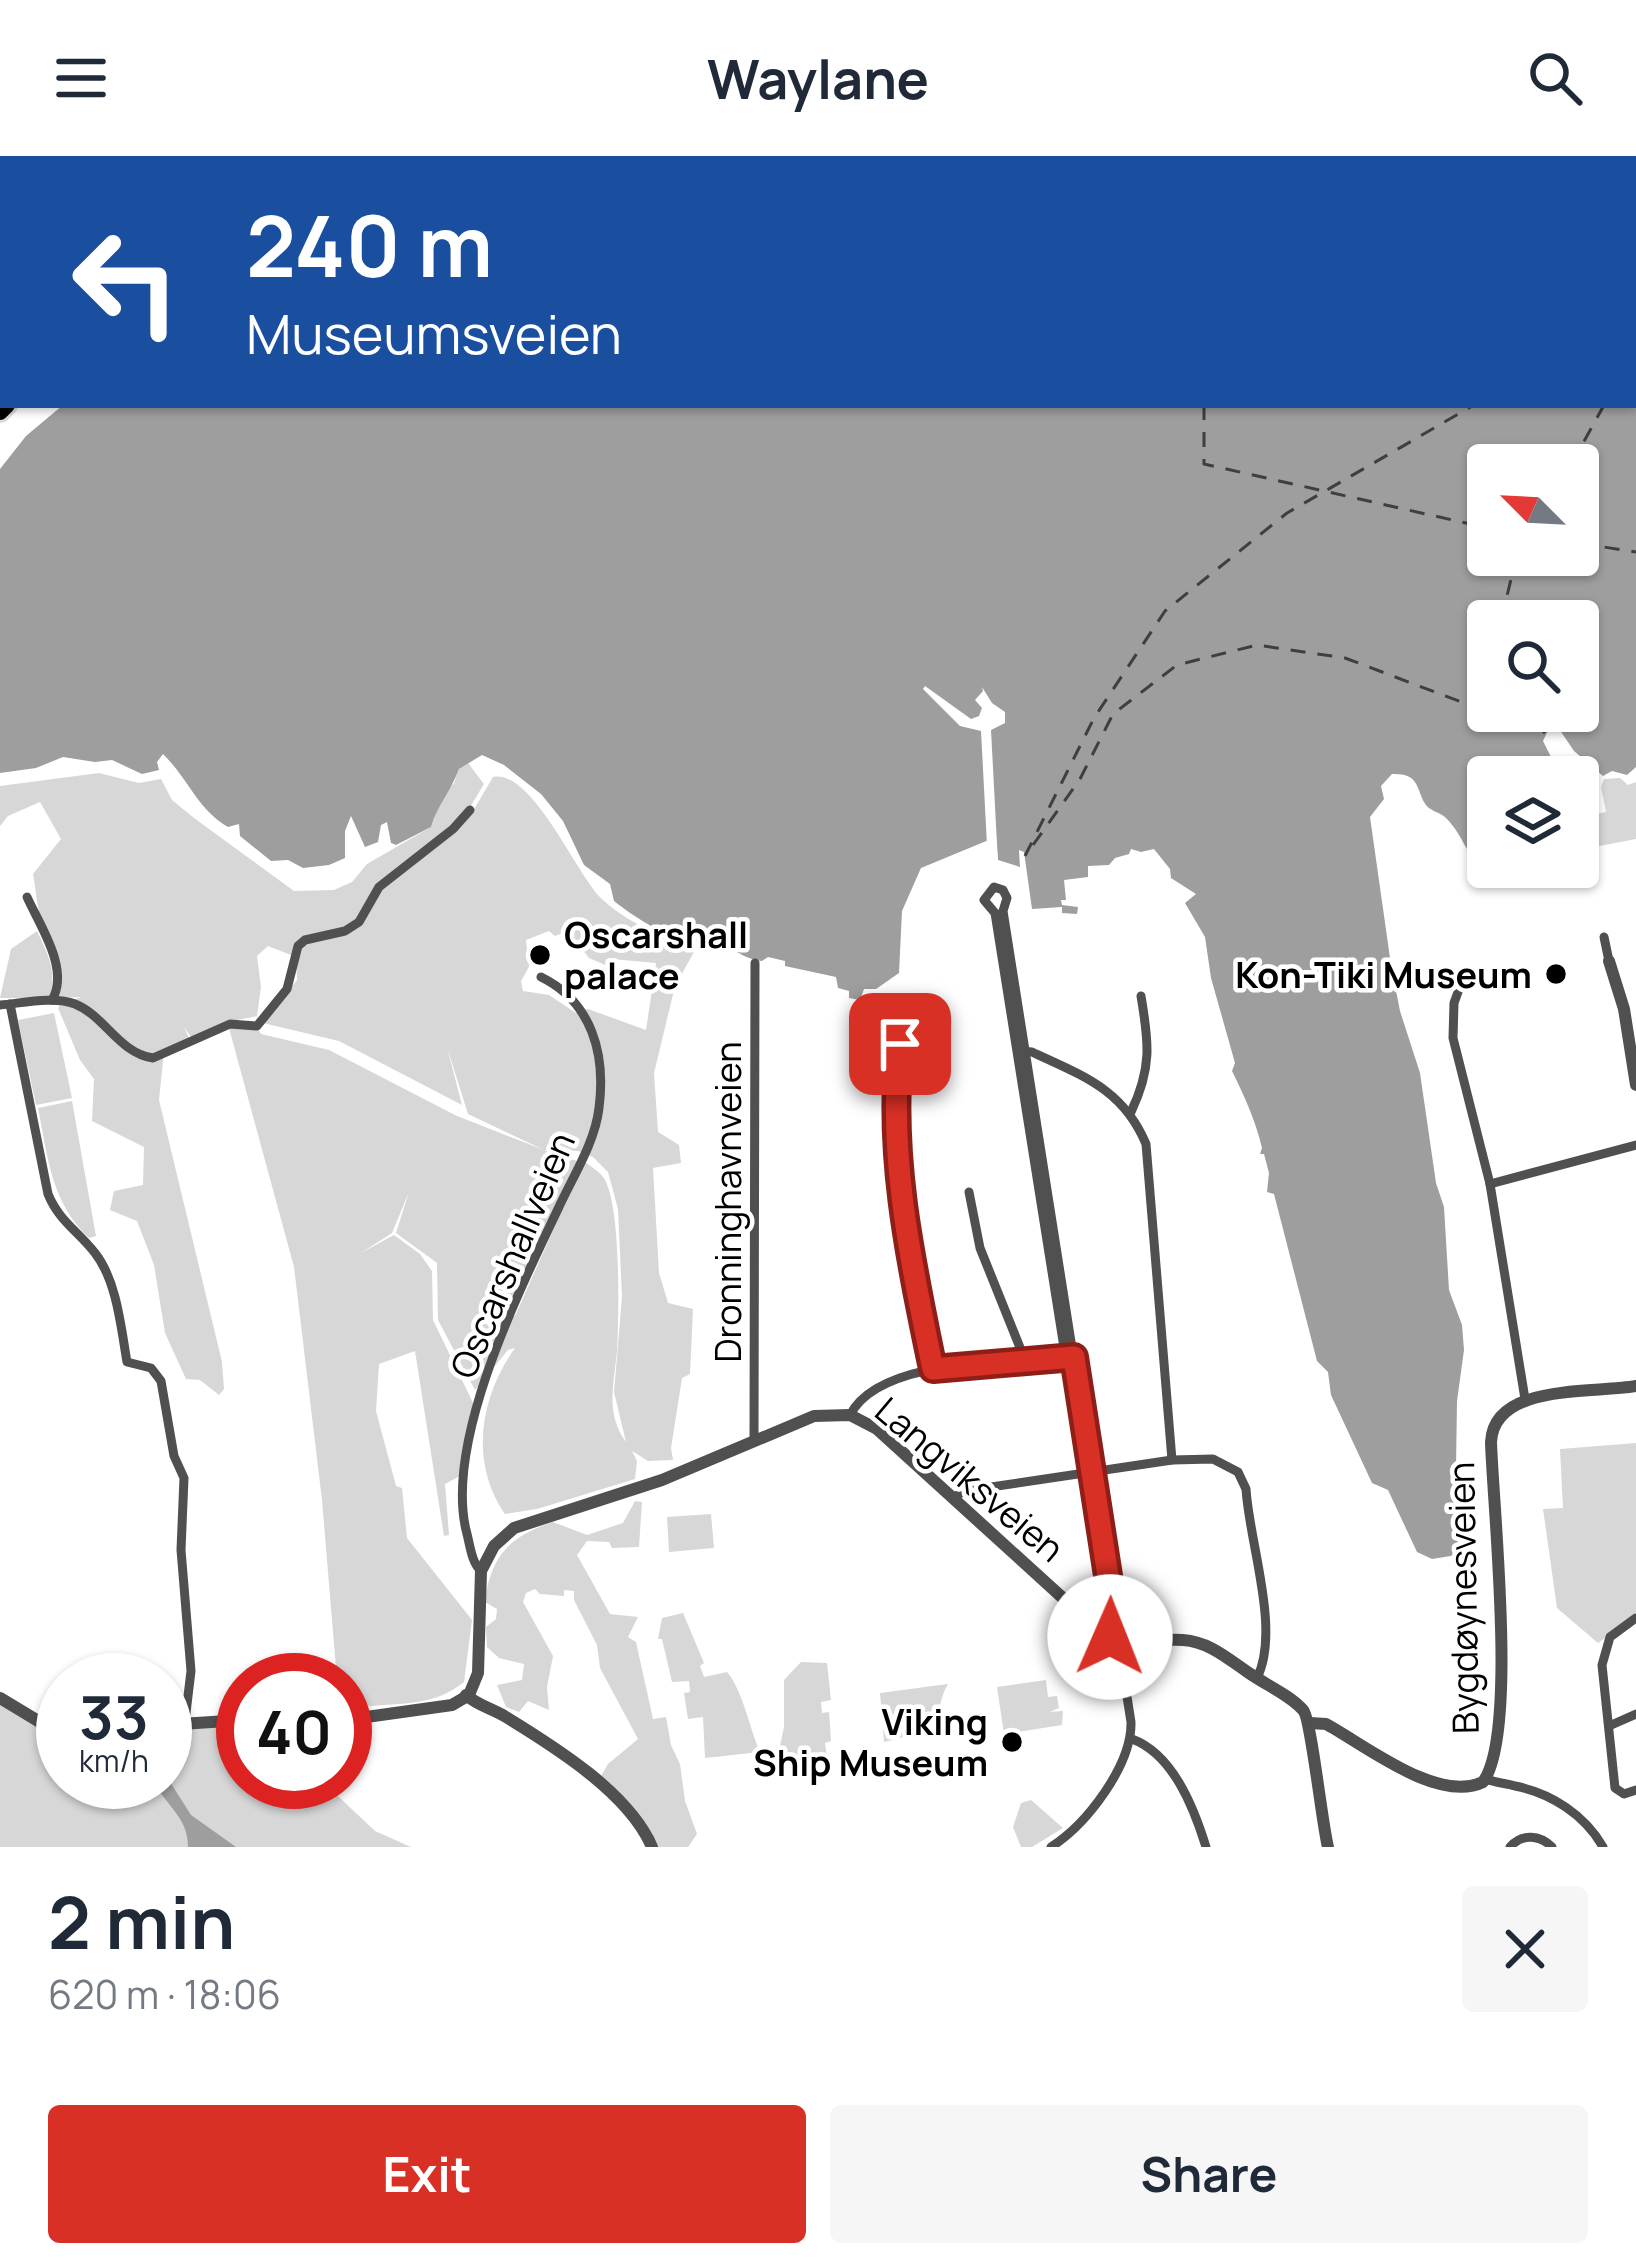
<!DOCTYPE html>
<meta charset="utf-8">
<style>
:root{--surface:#fff;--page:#f6f6f7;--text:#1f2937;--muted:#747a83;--accent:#d93025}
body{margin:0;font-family:Manrope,sans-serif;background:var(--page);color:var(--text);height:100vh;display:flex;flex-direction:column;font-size:45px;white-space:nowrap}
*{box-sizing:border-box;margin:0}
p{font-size:39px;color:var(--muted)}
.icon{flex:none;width:66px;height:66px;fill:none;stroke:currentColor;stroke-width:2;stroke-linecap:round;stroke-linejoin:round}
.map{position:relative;height:1691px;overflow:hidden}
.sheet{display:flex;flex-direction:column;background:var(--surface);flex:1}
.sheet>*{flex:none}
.top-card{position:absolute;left:0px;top:0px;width:1638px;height:252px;box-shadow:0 3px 9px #0004;background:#1a4fa0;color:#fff;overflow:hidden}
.needle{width:78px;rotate:294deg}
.controls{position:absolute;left:1467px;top:288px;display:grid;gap:24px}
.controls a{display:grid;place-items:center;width:132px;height:132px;border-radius:12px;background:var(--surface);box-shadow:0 3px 9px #0004;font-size:60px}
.speed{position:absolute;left:36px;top:1497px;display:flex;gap:24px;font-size:60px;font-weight:700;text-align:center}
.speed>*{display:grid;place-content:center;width:156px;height:156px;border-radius:50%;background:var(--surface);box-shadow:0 3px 9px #0004;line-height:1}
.speed small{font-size:30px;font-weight:400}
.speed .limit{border:18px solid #d22;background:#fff;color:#111}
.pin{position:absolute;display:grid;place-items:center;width:102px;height:102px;color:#fff;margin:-51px;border-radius:24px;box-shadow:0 6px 18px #0006}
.me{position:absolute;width:132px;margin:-66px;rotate:1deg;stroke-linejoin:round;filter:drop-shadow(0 0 9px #0008)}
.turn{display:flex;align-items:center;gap:42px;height:252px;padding:0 48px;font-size:54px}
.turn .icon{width:156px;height:156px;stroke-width:2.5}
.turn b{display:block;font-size:84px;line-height:102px}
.round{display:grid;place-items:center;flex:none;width:126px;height:126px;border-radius:12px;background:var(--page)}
.headline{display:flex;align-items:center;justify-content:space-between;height:204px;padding:0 48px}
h1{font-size:72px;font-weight:700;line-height:90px}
.cta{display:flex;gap:24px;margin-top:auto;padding:24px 48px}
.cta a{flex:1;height:138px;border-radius:12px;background:var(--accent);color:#fff;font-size:48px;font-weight:700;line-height:138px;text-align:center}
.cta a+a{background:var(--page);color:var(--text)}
header{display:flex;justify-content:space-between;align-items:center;height:156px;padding:0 48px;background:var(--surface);font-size:54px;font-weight:700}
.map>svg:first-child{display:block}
.green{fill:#d7d7d7;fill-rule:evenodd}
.water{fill:#9e9e9e;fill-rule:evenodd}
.pier{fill:#fff}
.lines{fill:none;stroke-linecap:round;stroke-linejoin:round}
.ferry{stroke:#3f3f3f;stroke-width:3;stroke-dasharray:15 12;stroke-linecap:butt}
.trunk-casing{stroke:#dbdbdb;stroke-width:22}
.minor{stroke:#505050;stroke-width:9}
.tertiary{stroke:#505050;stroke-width:12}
.trunk{stroke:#000;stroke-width:16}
.rail-casing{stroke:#000;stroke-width:8}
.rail{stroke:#fff;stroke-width:3;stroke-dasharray:9;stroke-linecap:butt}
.route-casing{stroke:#8d1f18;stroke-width:30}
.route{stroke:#d93025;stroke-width:21}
.poi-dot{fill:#000;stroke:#fff;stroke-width:4.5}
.labels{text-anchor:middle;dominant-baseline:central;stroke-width:9;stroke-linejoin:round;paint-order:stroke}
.poi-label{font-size:36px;font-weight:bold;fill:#000;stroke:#fff;text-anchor:end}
.street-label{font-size:36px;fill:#000;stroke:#fff}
</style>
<header><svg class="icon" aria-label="menu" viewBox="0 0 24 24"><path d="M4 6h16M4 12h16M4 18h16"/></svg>Waylane<svg class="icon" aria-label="search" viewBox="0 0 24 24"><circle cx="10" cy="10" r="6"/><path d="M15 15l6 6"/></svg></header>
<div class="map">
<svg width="1636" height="1691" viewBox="0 0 1636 1691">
<rect width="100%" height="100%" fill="#fff"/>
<!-- green -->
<g class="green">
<path d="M468,607l16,21 -15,25 4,2 20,-34c40,-8 83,98 110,123 25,23 60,37 91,52l-19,34 -21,87 4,59 21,13 2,18 -28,5 6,105 9,30 25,6 -3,65 -8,4 -11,70 2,12 -25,1 -16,-10 5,10 -2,18 -98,30 -32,5c-36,-52 -25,-117 10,-166l-7,2 -33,40 -37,-70 -1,-57 -41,-30 13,-41 -17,41 -31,20 33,-18 26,19 12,17 1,49 41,85 -14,71 -15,8 4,51 -5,1 -29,-185 -36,13 -3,47 20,75 6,2 5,50 65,82 -8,62c-34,28 -73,19 -114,27l-5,-9v-20h-8l-15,-180 -28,-233 -65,-239 29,1 3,5 68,16 128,66 87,34 -76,-36 -21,-67 15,58 -123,-64 -76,-18 34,-43 -1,-23 -28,-11 -11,10 4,31 -4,29 -35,7 -31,14 -7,-10 6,13 -26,11 -5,49 63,262 2,27 -5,6 -19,-15 -14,-1 -21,-46 -11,-68 -17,-44 -27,-11 4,-19 29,-6 1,-38 -52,-26 2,-42 -14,-19 -22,-52 4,-5 20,-6 -23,1c5,-30 -8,-48 -17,-75 -5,-15 -6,-33 -9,-49l28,-35 -21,-37 -32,14 -8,10v-40l99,-13 40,10 22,-4 11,21 22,18 100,73 40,-1 18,-8 15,-18 64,-37 13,-34 10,-10 5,-14zM549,775l6,5 13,-5 21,27 23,10v-9l44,4 -10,67 -58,-21 -12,4 -27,-18 -26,-4 -2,-10 8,-14 -3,-27zM545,994l33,1 15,6 15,15 10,37 4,88 -8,95 12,50c-21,-28 -12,-59 -9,-91 2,-36 4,-141 -12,-171 -4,-8 -14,-13 -21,-19l-69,155 -5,-1 67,-154z"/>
<path d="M1620,622l8,7 8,-3v57l-52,10 -6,7v-28l13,-13 15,-3 -5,-25 3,-8z"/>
<path d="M37,775c11,23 21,42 12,67h-49l11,-49z"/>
<path d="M54,857l18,85 -36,7 -18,-85z"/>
<path d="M72,945l24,135 -7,2c-38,-36 -41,-80 -51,-130z"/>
<path d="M1636,1287v173l-38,27 -41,-35 -14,-99 20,-1 -3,-59z"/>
<path d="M635,1345l7,1 -3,45 -27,1 -3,-6 -22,-1 -10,14 33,59 28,3 -10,20 8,5 17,77 13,-2 5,28 9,19 5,37 12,33 -9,13h-31l-57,-69 8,-14 30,-25 -38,-71 -3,-23 -23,-45v-9l-10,-1v6l-24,-2 -5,-5 -9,4 -3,9 30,54 -6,31 2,23 -21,-9 -9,11 -13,-5 -9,-22 25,-5 2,-16 -25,-6 -12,-11 -1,-20 10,-8 1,-10 -12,-7c5,-46 25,-66 68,-80l34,13 36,-12z"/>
<path d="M711,1358l3,34 -45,4 -2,-35z"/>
<path d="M683,1457l21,50 -4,3 4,11 23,-5c16,19 22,55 33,80l-55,6 -2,-41 -15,2 -4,-26 6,-1 -1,-11 -17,1 -10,-43h-4l4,-21z"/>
<path d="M801,1506l26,1 4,37 -10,2 1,11 7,-1 2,29 -6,2 2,14 -29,4 -20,-6 6,-28v-47z"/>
<path d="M1046,1524l2,17 9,-1 2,12 -9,4 13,-1 -1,14 -58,9 -7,-47z"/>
<path d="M948,1528c-11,18 -7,37 -18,53l-5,-5 -41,10 -4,-49z"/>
<path d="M0,1548l63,38v40h102v-53l78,-3v56h80l52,49 36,16h-411z"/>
<path d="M1031,1644l32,28 -31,19h-11l-8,-20 8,-24z"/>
</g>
<!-- water -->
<g class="water">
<path d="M995,0h641v611l-9,8 -15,-4 -9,5 -29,-25 -21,-31 -10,21 16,32 18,-1 17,12 -3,31 -13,13v-51h-90l-1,77 -20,-5c-7,-12 -11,-21 -21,-31 -7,-7 -17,-6 -22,-16 -8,-16 -6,-29 -32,-28l-11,12 3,13 -14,18 21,148 9,46 20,62 16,110 8,24 5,83 13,35 2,25 -7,51 -1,66 15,61v15l-8,11 -31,5 -15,-7 -29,-62 -16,-7 -41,-88 -3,-23 -11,-11 -43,-167 -7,-2 2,-19 -5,-19h-4l2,-6c-7,-29 -17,-50 -30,-77l3,-8 -24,-85 -6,-41 -20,-34 11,-9 -25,-16 -1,-9 -16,-20 -13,3 -10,-3 -2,5 -14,4 -6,7 -21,1v11l-24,3 2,20h-5l1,5 16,2 -1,7 -15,-1v-6l-30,2 -8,-57 -5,-2 1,17 -22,-7 -2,-23 -75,31 -19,43 -3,62 -23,16h-12l-4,11 -11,-2v-7l-11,-3 -2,-11 -51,-11v-5l-17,-4 -6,4c-15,-1 -22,-9 -35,-13 -9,-2 -20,3 -29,0 -26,-8 -63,-30 -84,-47l-4,-17 -26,-19 -21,-44 -22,-27 -37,-29 -22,-10 -23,14c-8,22 -21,35 -28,58l-35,18 -5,-2 -4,-21 -6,3 -3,17 -13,5 -14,-31 -6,15v27l-16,7 -26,3 -15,-8 -17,1 -31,-25 -1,-12 -11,3c-30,-17 -41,-50 -65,-73l-6,8 2,8 -17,4 -30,-14 -17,2 -32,-5 -27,11 -36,5v-304l26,-33 37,-31h1572v-246h-648zM1488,309h90v90h-90zM1488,465h90v90h-90z"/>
<path d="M165,1618l26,41 45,32h-48c0,-30 -21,-40 -34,-65h11z"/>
</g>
<!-- pier -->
<path class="pier" d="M925,530l46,33 8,-3 3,-8 -7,-8 8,-9 -1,-4 10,16 13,9v11l-14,7 7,133h-5l-2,-19 -4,1 -6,-114 -21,-5 -37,-37z"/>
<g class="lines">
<!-- ferry -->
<g class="ferry">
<path d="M1397,0l6,3"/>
<path d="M1635,38h1"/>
<path d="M1635,64h1"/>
<path d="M1635,102l1,-1"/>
<path d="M1635,193l1,-2"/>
<path d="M1204,249v59l284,64"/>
<path d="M1571,309l33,-60"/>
<path d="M1578,387l58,9"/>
<path d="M1501,465l12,-50 9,-16"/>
<path d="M1521,555l24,22"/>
<path d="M1033,689l47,-66 33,-65 64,-49 80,-20 88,13 201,76"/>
<path d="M1025,700l69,-138 71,-107 122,-98 187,-108"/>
</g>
<defs>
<g id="trunk">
<path d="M700,3l5,-3"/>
<path d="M729,3l4,-3"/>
<path d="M0,235l3,-3"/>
<path d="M0,256l7,-7"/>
</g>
</defs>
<!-- trunk casing -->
<use href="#trunk" class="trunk-casing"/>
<!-- minor -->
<g class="minor">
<path d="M35,0l2,3"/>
<path d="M0,30l3,4"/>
<path d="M27,741c13,29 43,72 25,103"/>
<path d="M1604,781l5,24"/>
<path d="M1466,814l-12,33 -1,35 37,146 35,215"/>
<path d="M10,848l38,190c11,27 30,37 47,59 22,28 26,75 32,109l24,6 10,13 13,75 10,22 -3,72 10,121 -6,50"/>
<path d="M0,849c23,-2 54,-9 75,-1 30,12 44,49 78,54l77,-34 27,2 30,-37 11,-43 7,-6 40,-9 14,-9 20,-35 74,-58 17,-19"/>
<path d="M900,888c-14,110 13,217 33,325"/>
<path d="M1021,895l11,1c51,24 91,37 114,92l26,316"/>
<path d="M1131,956c21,-44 18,-69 10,-116"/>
<path d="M1490,1028l146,-39"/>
<path d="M969,1036l11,56 45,112"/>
<path d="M850,1259c30,-58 160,-52 218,-58"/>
<path d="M754,1284l1,-477"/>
<path d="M953,1342l11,-7 208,-31 41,-1 25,13 8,17c3,53 35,141 11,189"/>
<path d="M481,1415c-10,-9 -11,-27 -15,-41 -21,-90 53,-239 92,-321 14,-31 37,-66 41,-101 7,-54 -7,-106 -58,-131"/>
<path d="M1636,1462l-26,19 -8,28 13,123 9,6 12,-4"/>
<path d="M1609,1570l27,-12"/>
<path d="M1132,1583c41,15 62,69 74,108"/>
<path d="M1486,1623c10,4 19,4 29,7 36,7 70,29 88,61"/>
<path d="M1051,1691c36,-23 81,-82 80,-125l-128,-811 4,-13 -4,-8 -9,-3 -10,13 11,13 115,724"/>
<path d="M1510,1691c12,-14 30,-12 42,0"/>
</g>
<!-- tertiary -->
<g class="tertiary">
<path d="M1609,805l15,48 12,76"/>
<path d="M466,1539c11,10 27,14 40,22 49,30 123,76 146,130"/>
<path d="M0,1542l63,38"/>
<path d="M345,1564l107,-15 17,-10 9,-22 3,-102 13,-25 20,-18 148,-48 152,-64 36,-1 27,14 210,191c39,31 52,18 96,20 27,2 45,19 66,33 17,12 41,22 54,37 8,8 19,114 25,137"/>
<path d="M1310,1567l16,1c39,21 112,80 157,58 35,-48 10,-273 8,-340 3,-59 101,-48 145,-56"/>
<path d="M165,1569l78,-5"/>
</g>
<!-- trunk -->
<use href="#trunk" class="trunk"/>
<defs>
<path id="rail" d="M0,141h3"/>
</defs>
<!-- rail casing -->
<use href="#rail" class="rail-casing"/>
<!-- rail -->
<use href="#rail" class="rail"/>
</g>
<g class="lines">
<defs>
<path id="route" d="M900,888c-13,109 11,218 33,325l141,-12 44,283 -8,-3"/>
</defs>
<!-- route casing -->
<use href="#route" class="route-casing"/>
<!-- route -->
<use href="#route" class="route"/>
</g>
<!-- markers -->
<g class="poi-dot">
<circle cx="540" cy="799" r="12"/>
<circle cx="1556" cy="818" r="12"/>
<circle cx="1012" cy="1586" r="12"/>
</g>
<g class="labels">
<!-- poi labels -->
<g class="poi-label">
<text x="564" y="778" text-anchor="start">Oscarshall<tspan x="564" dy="41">palace</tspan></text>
<text x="1532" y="818">Kon-Tiki Museum</text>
<text x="988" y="1565">Viking<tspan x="988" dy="41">Ship Museum</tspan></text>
</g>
<!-- street labels -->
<g class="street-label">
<text transform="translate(727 1046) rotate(-90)">Dronninghavnveien</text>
<text transform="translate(512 1099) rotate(-67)">Oscarshallveien</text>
<text transform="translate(970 1323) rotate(40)">Langviksveien</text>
<text transform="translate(1463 1442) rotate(-91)">Bygdøynesveien</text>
</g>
</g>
</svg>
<div class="controls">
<a><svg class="needle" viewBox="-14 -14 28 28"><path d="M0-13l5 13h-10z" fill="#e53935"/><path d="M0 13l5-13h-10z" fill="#747a83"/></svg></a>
<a><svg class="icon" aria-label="search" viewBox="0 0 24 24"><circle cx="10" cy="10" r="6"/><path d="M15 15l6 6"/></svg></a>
<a><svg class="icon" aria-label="layers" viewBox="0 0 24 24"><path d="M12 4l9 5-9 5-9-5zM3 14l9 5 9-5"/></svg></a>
</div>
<div class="speed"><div>33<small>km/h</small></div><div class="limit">40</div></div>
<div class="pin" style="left:900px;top:888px;background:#d93025"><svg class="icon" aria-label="arrive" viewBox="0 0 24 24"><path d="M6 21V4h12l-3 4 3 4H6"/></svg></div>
<svg class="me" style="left:1110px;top:1481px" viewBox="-20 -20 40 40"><circle r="19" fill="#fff"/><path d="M0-13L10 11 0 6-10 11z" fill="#d93025"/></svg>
<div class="top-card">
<div class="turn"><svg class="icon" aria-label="left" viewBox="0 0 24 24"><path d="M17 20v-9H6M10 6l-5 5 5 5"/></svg><div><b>240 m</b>Museumsveien</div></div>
</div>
</div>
<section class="sheet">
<div class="headline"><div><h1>2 min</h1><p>620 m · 18:06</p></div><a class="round"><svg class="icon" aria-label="close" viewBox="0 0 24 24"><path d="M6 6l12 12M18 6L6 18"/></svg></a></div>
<div class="cta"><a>Exit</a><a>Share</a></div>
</section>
